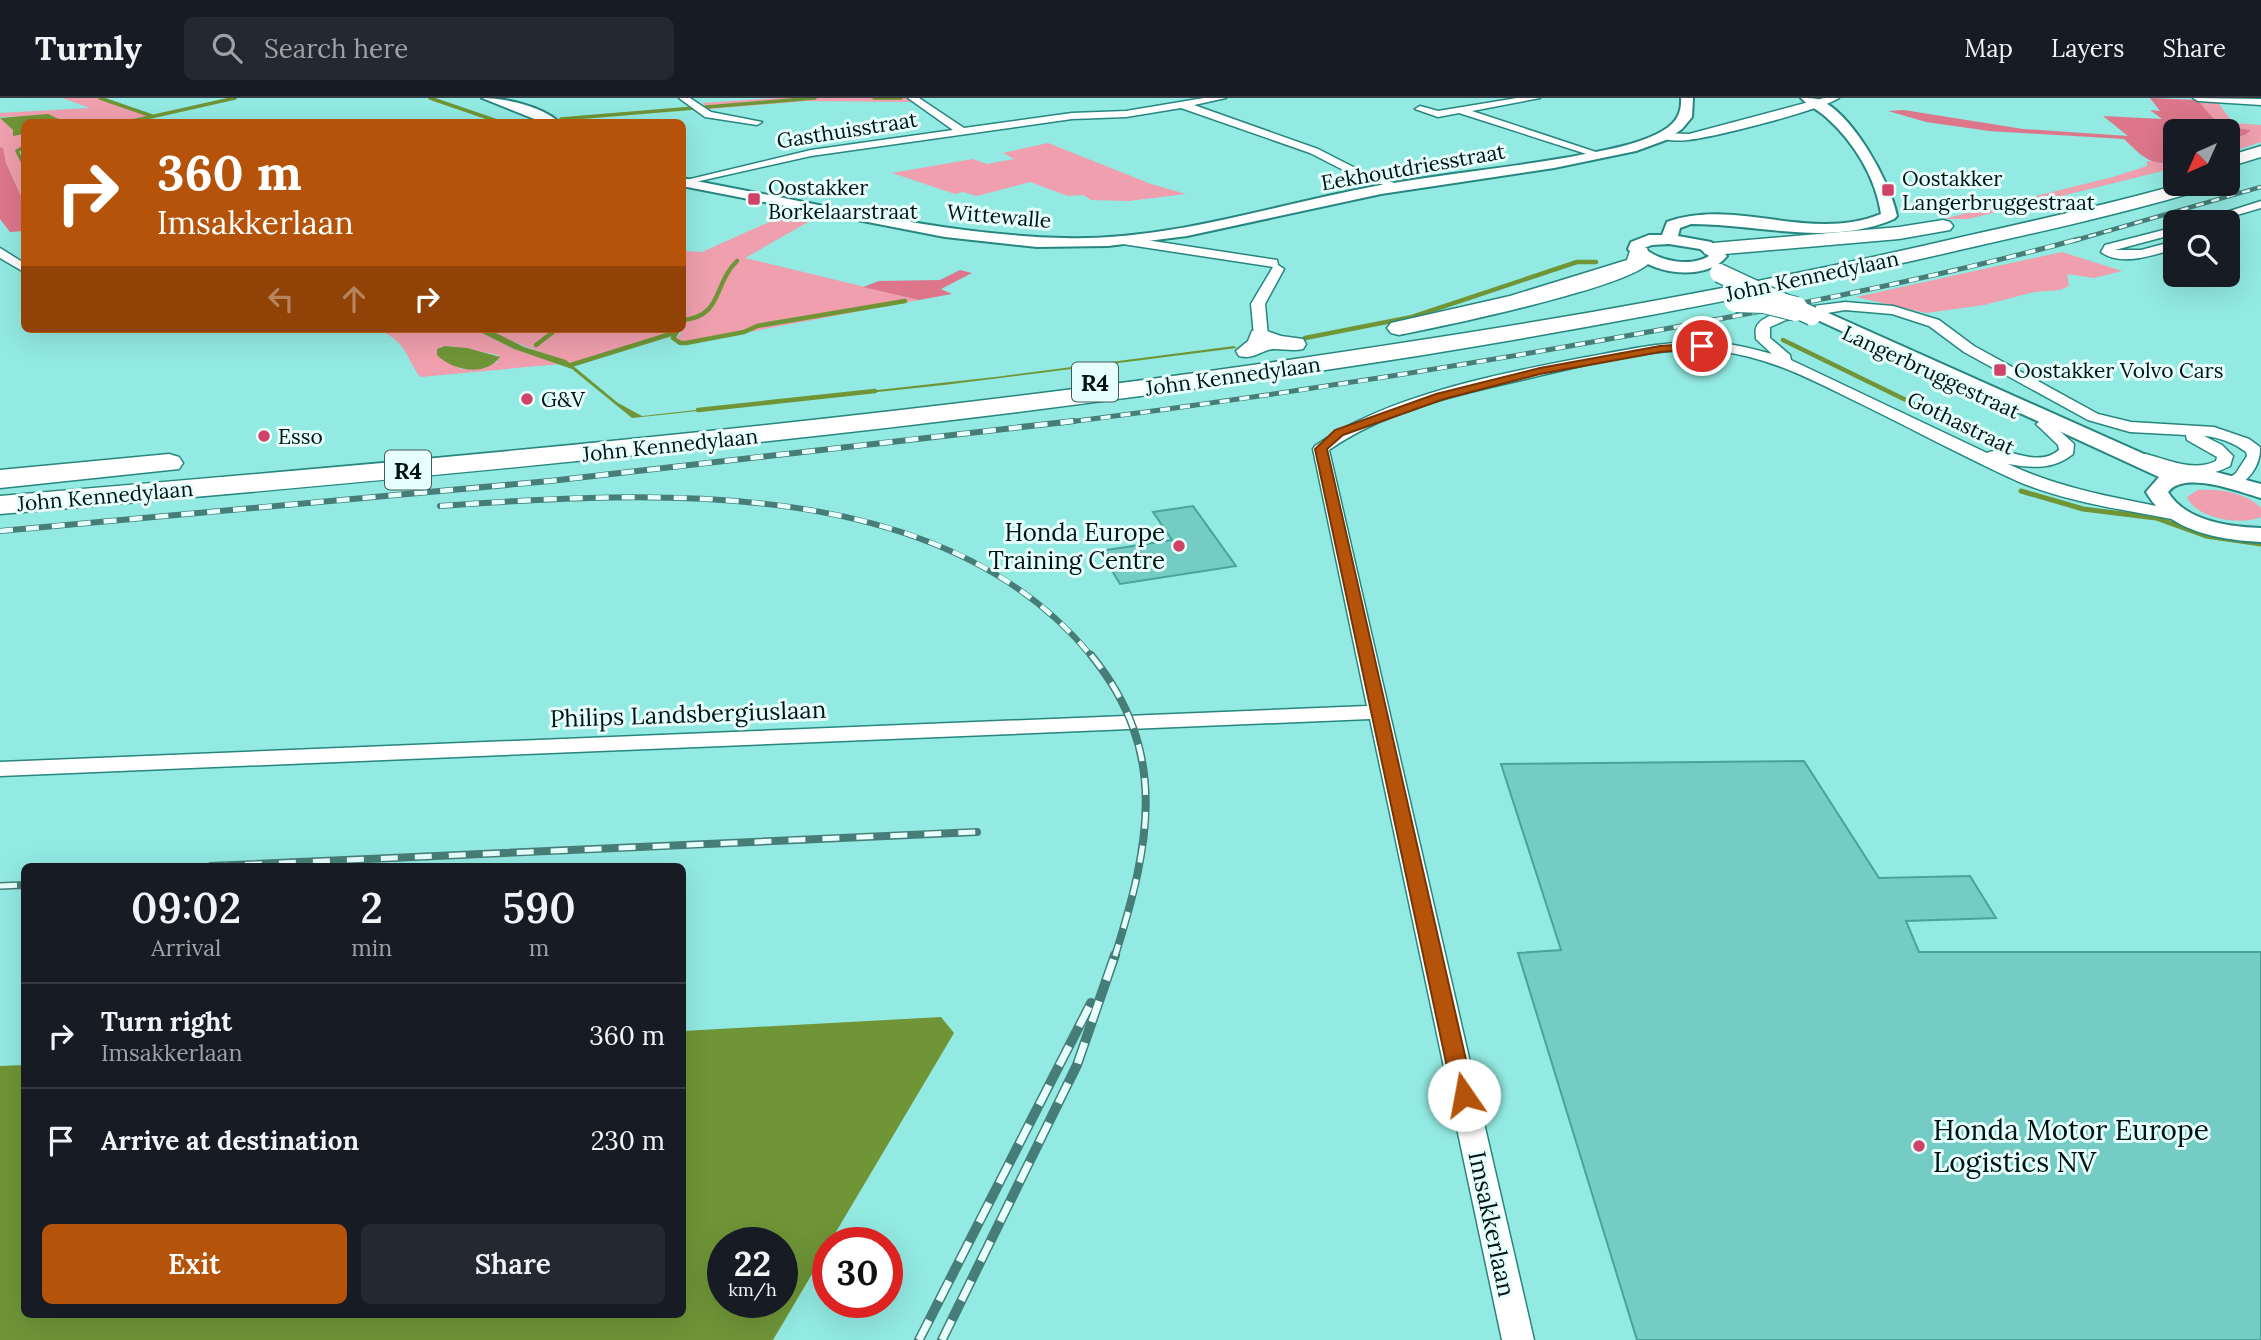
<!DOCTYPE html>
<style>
:root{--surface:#171b24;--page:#242831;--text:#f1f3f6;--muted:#9ea1a6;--line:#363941;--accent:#b45309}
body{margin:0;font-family:Lora,serif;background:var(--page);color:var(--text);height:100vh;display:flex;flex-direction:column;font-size:26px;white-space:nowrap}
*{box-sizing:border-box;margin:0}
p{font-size:23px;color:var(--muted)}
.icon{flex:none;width:38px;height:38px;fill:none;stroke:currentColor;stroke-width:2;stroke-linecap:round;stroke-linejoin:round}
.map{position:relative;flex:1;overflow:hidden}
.panel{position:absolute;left:21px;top:765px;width:665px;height:455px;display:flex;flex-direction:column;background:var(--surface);border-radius:10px;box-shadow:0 7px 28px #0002}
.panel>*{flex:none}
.banner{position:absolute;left:21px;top:21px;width:665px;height:214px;border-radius:10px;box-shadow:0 7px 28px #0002;background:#b45309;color:#fff;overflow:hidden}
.needle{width:46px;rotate:225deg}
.tools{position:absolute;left:2163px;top:21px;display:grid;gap:14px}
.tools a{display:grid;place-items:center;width:77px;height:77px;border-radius:10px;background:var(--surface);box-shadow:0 7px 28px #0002;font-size:35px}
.speed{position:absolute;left:707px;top:1129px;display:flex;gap:14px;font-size:35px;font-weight:700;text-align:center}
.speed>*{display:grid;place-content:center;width:91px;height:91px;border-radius:50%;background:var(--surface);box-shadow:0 7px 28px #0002;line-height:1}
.speed small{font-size:18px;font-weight:400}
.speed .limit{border:10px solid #d22;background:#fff;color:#111}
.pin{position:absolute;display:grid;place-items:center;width:60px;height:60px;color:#fff;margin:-30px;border:4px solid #fff;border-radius:50%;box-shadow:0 2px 7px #0007}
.me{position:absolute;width:77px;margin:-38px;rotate:348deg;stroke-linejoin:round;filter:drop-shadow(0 0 5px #0008)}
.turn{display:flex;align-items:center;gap:24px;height:147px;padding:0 21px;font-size:32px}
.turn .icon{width:91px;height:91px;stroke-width:2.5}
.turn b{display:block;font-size:49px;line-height:60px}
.lanes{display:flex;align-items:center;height:66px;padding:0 21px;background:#0003;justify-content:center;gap:35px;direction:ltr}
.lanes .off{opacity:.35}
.eta{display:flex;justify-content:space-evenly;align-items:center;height:119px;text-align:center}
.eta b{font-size:42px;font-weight:600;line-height:49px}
.cta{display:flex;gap:14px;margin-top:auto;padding:14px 21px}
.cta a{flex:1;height:80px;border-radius:10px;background:var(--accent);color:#fff;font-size:28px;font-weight:600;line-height:80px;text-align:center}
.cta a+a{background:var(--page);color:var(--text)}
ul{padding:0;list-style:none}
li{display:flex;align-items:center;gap:21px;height:105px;padding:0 21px;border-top:2px solid var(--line)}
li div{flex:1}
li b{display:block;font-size:26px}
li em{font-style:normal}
header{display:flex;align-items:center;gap:42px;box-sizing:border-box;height:98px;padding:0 35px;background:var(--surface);border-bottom:2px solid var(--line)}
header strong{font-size:33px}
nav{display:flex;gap:38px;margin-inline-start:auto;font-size:24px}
.search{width:490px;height:63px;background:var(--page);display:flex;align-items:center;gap:18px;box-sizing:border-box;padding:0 24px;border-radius:10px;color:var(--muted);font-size:26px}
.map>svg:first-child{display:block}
.green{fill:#ef9fad;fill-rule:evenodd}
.forest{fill:#dd768b}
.water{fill:#6f9537;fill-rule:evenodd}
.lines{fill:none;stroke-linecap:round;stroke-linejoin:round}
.stream-far2{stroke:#6f9537;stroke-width:3.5}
.stream-far1{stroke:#6f9537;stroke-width:4.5}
.stream{stroke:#6f9537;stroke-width:5}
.building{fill:#74ccc5;stroke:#49a39b;stroke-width:2}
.street-casing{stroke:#27867f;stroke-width:3}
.secondary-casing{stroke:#27867f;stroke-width:4}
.highway-casing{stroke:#27867f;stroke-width:3}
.street{fill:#fff;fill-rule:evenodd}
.secondary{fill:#fff;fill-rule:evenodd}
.highway{fill:#fff;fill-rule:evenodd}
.rail-far4-casing{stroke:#477d78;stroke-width:4.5}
.rail-far3-casing{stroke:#477d78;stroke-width:5}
.rail-far2-casing{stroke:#477d78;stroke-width:6}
.rail-far1-casing{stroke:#477d78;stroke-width:8}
.rail-casing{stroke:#477d78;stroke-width:10}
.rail-far4{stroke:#e6fffc;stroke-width:2.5;stroke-dasharray:8;stroke-linecap:butt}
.rail-far3{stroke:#e6fffc;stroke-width:3.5;stroke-dasharray:10;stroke-linecap:butt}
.rail-far2{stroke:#e6fffc;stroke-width:4.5;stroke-dasharray:13;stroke-linecap:butt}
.rail-far1{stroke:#e6fffc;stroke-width:5;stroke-dasharray:17;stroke-linecap:butt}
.rail{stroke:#e6fffc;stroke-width:7;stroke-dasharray:22;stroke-linecap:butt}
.secondary-bridge-casing{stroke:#27867f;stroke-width:21;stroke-linecap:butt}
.highway-bridge-casing{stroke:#27867f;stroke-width:26;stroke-linecap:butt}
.secondary-bridge{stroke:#fff;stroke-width:18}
.highway-bridge{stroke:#fff;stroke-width:24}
.route{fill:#b45309;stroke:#753606;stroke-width:2}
.poi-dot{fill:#d14269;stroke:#e6fffc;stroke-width:2.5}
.labels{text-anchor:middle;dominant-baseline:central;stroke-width:6;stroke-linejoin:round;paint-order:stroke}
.far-street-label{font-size:21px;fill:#001513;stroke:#e6fffc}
.far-poi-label{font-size:21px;fill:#001513;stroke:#e6fffc;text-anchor:start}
.shield{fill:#e6fffc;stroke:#455b59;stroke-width:2}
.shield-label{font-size:23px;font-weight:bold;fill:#001513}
.poi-label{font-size:24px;fill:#001513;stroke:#e6fffc;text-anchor:end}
.street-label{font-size:24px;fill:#001513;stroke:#e6fffc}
.near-poi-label{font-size:28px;fill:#001513;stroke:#e6fffc;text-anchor:start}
</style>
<header>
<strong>Turnly</strong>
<div class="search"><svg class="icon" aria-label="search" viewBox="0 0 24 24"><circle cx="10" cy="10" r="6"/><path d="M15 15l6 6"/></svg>Search here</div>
<nav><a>Map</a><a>Layers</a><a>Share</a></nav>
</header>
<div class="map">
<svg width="2261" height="1242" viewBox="0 0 2261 1242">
<rect width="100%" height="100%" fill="#92eae2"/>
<!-- green -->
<g class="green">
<path d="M62,0h38l54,18c-24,6 -67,11 -92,6 -16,-3 -42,-7 -62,-5v-4l90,-5z"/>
<path d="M777,0h129l5,4 -105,-1 -96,8 -8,-6z"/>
<path d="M2198,2l19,1 16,22 28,2v17l-33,11v-14l17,-4 5,-5c-29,-5 -35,-6 -52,-30z"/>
<path d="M0,20l13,12v5l11,-1v13l-7,4 7,14v38l-18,-40 -3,-14 -3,-2z"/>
<path d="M1048,45l103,41 35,10 -57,7 -38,-1 -8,-5 -15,1 -38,-14 -53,14 -14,-4 -8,2 -63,-21 81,-14 14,5 27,-5 -11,-6z"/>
<path d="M2147,63l28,1v6l-207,51h-25l170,-42 34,-11z"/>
<path d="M796,112l28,3 -79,45 174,42 -234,44 -10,-4 6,-7 -2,-3 -12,2 -10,7 -84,25 -62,-23 -23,-12h194l1,-78 19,1z"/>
<path d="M2062,154l60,19 -28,7 -27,-4 2,12 -9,4 -26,2 -50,13 -58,8 -70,-16z"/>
<path d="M377,231h97l40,20 46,15 -140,13c-17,-24 -12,-34 -43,-48zM451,248l47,9 -1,7 -21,7h-15l-21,-22z"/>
<path d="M2198,392c21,-1 47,2 63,18v9c-19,9 -65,2 -74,-20z"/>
</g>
<!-- forest -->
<g class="forest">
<path d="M2150,0l48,2c18,24 23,26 53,30l-6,5 -17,4v-8h-53v16l-7,1 7,8v6c-26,4 -33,-6 -51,-23l-135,-8 -63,-9 -38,-11 16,-1 119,19 105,7 -25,-20 59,3 -12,-9 10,1z"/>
<path d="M0,49l3,1 3,15 18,40v28l-14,1 -10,-13z"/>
<path d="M960,172l12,3 -31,16 11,5 -33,6 -56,-13 16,-6 61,-1z"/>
</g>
<!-- water -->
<g class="water">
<path d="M48,16l15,7 -39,1v12l-11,2v-6l-13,-12z"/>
<path d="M474,231h14l36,18 42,13 52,43 24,13 353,-39 239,-31 3,2 -293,37 -312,33 -60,-49 -58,-20z"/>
<path d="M445,248l22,2 33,9c-15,20 -47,14 -63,-2v-6z"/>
<path d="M941,919l13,16 -124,209h-2v5l-55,93h-773v-274l24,-1v249h658l1,-283zM782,1144v60h-59v-60z"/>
</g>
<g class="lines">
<!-- stream-far2 -->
<g class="stream-far2">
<path d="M100,0l52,18"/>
<path d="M430,0l70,24"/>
<path d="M874,0h27"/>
<path d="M561,21l254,-21"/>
<path d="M128,24l107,-24"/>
<path d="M24,49l-7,4 7,14"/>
</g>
<!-- stream-far1 -->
<g class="stream-far1">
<path d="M682,222c41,-3 31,-36 55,-59"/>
<path d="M1305,240l107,-21 165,-55h19"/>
<path d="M1783,242l170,83"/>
<path d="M536,247l21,-16"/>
<path d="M571,267l106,-33 -4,6 7,5h6l58,-11 13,-6 148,-25"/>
<path d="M698,312l177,-19"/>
</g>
<!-- stream -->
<g class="stream">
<path d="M1949,323l47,23"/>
<path d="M2021,393l62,18 73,9 50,18 55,8"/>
</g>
</g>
<!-- building -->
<g class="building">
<path d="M1193,408l43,60 -116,18 -20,-33 72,-11 -19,-28z"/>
<path d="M1804,663l75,117 91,-2 26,42 -90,3 13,31h342v388h-624l-119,-387 43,-3 -60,-186z"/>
</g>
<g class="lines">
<defs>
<g id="street">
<path d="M679,0h11l21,14 51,10 -5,3 -52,-8z"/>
<path d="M908,0h11l45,30 108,-15 54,-2 78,-13h22l-32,7 124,44 43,22 44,16 -6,3 -46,-15 -43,-22 -129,-45 -55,9 -54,2 -261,37 -129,29v-4l129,-31 142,-20z"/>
<path d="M1517,0h23l-68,13 133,44 -9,2 -137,-44 -21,4 -23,-8 5,-3 18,5z"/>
<path d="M1824,0h15c-18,12 -127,40 -151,42 -9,1 -24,1 -31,-4l5,-3 27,1z"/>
<path d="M2193,0l68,1v6l-63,-4z"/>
<path d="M2261,103v7l-48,14h-18z"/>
<path d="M2175,129v7l-60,16h26l34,-9v8c-22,6 -54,18 -74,3l4,-7z"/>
<path d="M1120,138l157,24 1,5 6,4 -19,35 3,32 -7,4 -7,-4 -3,-32 22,-37 -157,-24 -2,-3z"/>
<path d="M0,150l24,15v9l-24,-14z"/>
<path d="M1845,204l48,4 46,14 35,26 124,68 33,8 83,5 35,12 11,8c1,17 -11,36 -28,40l-8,-5 12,-9 11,-17 -1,-4c-12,-9 -27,-15 -42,-16l18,9 11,11 -3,10c-30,16 -60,7 -90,-4l-2,-3 2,-3 6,-2c23,6 47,18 70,7l1,-4 -30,-17 -1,-5 -56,-3 -42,-12 -124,-68 -35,-26 -37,-12 -47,-4 -59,10 -16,7v11l20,17 1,5 196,93c19,-10 48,17 72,-3l-1,-5 -22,-21 8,-5 5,2 25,23 -1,10c-19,16 -42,14 -65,10 55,26 115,35 174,47l9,5 -9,5c-55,-11 -113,-18 -165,-40 -55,-25 -108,-54 -162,-80 -45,-22 -88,-45 -139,-50 -63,-6 -138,16 -199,30 -63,14 -134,31 -188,69l205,890h-32l-132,-621 -1370,57v-14l1367,-56 -54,-257 2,-3c72,-51 187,-73 272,-89 38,-7 78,-16 116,-15 24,0 46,6 69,12l-16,-15c0,-6 -2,-11 3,-16 12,-14 66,-18 86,-21z"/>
</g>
<g id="secondary">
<path d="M482,0c23,0 59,8 77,24h-17z"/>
<path d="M1681,0h12l-1,19 -10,12 -16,11 -30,11 -82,17 -173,26 -194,42 -79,10 -71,1 -92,-10 -263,-51v-8c47,10 94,18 141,28 79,15 159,30 241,32 108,3 212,-34 317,-53 63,-11 126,-17 189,-28 29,-6 60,-10 87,-23 16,-8 25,-17 24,-36z"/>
<path d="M1801,0c5,0 12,0 16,1 34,11 74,84 80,117l-3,3c-65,28 -134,5 -203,5l-11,4 -2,8 33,6 16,14c-21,27 -80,18 -99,-7l3,-7 18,-7h13l5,-13c68,-25 143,21 214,-8 -5,-36 -27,-72 -54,-96 -8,-8 -19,-12 -26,-20zM1669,146l31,5 9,7c-18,11 -49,6 -65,-8l8,-3z"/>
<path d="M1817,210l365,163h30l49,13v14c-21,-6 -77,-28 -93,-6 17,29 62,35 93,36v14c-42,-2 -93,-11 -115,-50l13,-15 -348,-160 -3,-4 3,-4z"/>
</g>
<g id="highway">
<path d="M2261,48v11l-33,10v-11z"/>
<path d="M2181,86h30l-3,4c-79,24 -160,42 -240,60 -182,43 -366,78 -551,108 -470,74 -943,117 -1417,158v-18c475,-40 950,-82 1421,-156 183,-28 365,-62 545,-104 72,-16 144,-32 215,-52z"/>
<path d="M1943,122l7,2 3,4 -3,4 -51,9 -186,16 -8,-1 -3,-5 3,-5 8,-1 186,-16z"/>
<path d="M1639,149l8,1 4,13c-18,26 -212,66 -252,74l-8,-2 -4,-5 4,-5 119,-27 117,-36 4,-12z"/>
<path d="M1261,231l20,7 22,3 3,5 -3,5c-12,3 -27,-2 -35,1 -12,4 -16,9 -29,6l-3,-5 12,-10 4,-10z"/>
<path d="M169,356l10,3 4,6 -4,6 -179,19v-18z"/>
</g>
</defs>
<!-- street casing -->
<use href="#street" class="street-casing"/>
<!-- secondary casing -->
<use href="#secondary" class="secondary-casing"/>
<!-- highway casing -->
<use href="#highway" class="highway-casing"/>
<!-- street -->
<use href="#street" class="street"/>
<!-- secondary -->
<use href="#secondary" class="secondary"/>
<!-- highway -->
<use href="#highway" class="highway"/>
<defs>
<path id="rail-far4" d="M2073,143l188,-54"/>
<path id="rail-far3" d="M1061,325c183,-23 366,-51 548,-84 158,-28 316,-58 470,-100"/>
<g id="rail-far2">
<path d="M440,408c213,-15 502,-33 652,151"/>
<path d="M0,433l550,-50 524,-60"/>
</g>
<g id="rail-far1">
<path d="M1091,557c80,98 58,192 24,301"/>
<path d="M211,768l766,-34"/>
<path d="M0,788l24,-1"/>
</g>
<g id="rail">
<path d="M919,1242l172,-337"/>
<path d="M942,1242l135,-275 38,-110"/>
</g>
</defs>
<!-- rail-far4 casing -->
<use href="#rail-far4" class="rail-far4-casing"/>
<!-- rail-far3 casing -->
<use href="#rail-far3" class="rail-far3-casing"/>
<!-- rail-far2 casing -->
<use href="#rail-far2" class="rail-far2-casing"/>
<!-- rail-far1 casing -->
<use href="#rail-far1" class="rail-far1-casing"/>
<!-- rail casing -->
<use href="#rail" class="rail-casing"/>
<!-- rail-far4 -->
<use href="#rail-far4" class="rail-far4"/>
<!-- rail-far3 -->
<use href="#rail-far3" class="rail-far3"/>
<!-- rail-far2 -->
<use href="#rail-far2" class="rail-far2"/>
<!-- rail-far1 -->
<use href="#rail-far1" class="rail-far1"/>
<!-- rail -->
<use href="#rail" class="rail"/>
<defs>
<path id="secondary-bridge" d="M1719,175l93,43"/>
<path id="highway-bridge" d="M1736,202l28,1 32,8"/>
</defs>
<!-- secondary-bridge casing -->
<use href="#secondary-bridge" class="secondary-bridge-casing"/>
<!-- highway-bridge casing -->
<use href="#highway-bridge" class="highway-bridge-casing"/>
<!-- secondary-bridge -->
<use href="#secondary-bridge" class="secondary-bridge"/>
<!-- highway-bridge -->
<use href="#highway-bridge" class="highway-bridge"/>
</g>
<!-- route -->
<path class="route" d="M1702,245l5,3 -1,2 -46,4 -120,22 -96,25 -101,36 -16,14 147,646 -3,6 -7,3 -8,-3 -3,-6 -138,-646 20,-19 101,-36 104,-26 120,-22z"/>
<!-- markers -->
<g class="poi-dot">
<rect x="1881" y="85" width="14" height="14" rx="3.5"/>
<rect x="747" y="94" width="14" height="14" rx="3.5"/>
<rect x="1993" y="265" width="14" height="14" rx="3.5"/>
<circle cx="527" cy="301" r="7"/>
<circle cx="264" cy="338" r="7"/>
<circle cx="1179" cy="448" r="7"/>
<circle cx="1919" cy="1048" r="7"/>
</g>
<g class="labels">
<!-- far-street labels -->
<g class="far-street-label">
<text transform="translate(847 32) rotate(-9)">Gasthuisstraat</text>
<text transform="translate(1413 69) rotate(-10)">Eekhoutdriesstraat</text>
<text transform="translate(999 118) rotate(5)">Wittewalle</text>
<text transform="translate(1812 178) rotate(-12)">John Kennedylaan</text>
<text transform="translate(1931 274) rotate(25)">Langerbruggestraat</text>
<text transform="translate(1233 278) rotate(-8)">John Kennedylaan</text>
<text transform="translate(1961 325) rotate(26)">Gothastraat</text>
<text transform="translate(670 347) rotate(-6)">John Kennedylaan</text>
<text transform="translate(105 398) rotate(-5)">John Kennedylaan</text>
</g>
<!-- far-poi labels -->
<g class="far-poi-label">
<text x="1902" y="80">Oostakker<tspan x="1902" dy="24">Langerbruggestraat</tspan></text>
<text x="768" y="89">Oostakker<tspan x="768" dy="24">Borkelaarstraat</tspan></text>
<text x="2014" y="272">Oostakker Volvo Cars</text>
<text x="541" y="301">G&amp;V</text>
<text x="278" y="338">Esso</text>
</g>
<!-- shield labels -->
<g class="shield">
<rect x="1072" y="264.5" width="46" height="39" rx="5"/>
<rect x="385" y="352.5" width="46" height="39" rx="5"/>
</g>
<g class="shield-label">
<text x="1095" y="284">R4</text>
<text x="408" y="372">R4</text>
</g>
<!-- poi labels -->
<g class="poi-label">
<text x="1165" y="434">Honda Europe<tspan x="1165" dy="28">Training Centre</tspan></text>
</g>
<!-- street labels -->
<g class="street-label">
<text transform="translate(688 616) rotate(-2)">Philips Landsbergiuslaan</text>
<text transform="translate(1492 1126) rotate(78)">Imsakkerlaan</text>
</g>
<!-- near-poi labels -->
<g class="near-poi-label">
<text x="1933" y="1032">Honda Motor Europe<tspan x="1933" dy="32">Logistics NV</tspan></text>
</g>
</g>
</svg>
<div class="tools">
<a><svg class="needle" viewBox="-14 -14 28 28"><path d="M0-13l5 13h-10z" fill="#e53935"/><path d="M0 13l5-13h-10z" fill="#9ea1a6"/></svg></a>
<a><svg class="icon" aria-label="search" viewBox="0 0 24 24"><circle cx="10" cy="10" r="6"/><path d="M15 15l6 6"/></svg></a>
</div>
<div class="speed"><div>22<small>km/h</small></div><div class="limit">30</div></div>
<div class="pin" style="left:1702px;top:248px;background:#d93025"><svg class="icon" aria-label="arrive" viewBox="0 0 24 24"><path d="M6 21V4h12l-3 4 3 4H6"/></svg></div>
<svg class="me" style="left:1464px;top:997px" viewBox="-20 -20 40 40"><circle r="19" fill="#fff"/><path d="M0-13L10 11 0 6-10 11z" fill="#b45309"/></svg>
<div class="banner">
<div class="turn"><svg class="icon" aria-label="right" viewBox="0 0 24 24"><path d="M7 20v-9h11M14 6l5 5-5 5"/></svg><div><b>360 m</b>Imsakkerlaan</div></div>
<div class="lanes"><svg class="icon off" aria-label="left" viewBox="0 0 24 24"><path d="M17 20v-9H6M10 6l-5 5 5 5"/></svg><svg class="icon off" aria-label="ahead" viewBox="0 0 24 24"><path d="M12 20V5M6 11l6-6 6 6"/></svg><svg class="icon" aria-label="right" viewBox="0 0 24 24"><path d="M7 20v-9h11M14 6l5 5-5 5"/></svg></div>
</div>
<section class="panel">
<div class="eta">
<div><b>09:02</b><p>Arrival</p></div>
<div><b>2</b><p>min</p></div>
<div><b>590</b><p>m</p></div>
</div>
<ul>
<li><svg class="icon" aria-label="right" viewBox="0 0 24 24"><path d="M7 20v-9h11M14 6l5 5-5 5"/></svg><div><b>Turn right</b><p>Imsakkerlaan</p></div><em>360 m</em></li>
<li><svg class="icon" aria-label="arrive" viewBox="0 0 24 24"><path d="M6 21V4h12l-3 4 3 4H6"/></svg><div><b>Arrive at destination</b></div><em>230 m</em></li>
</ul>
<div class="cta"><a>Exit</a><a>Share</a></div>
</section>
</div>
